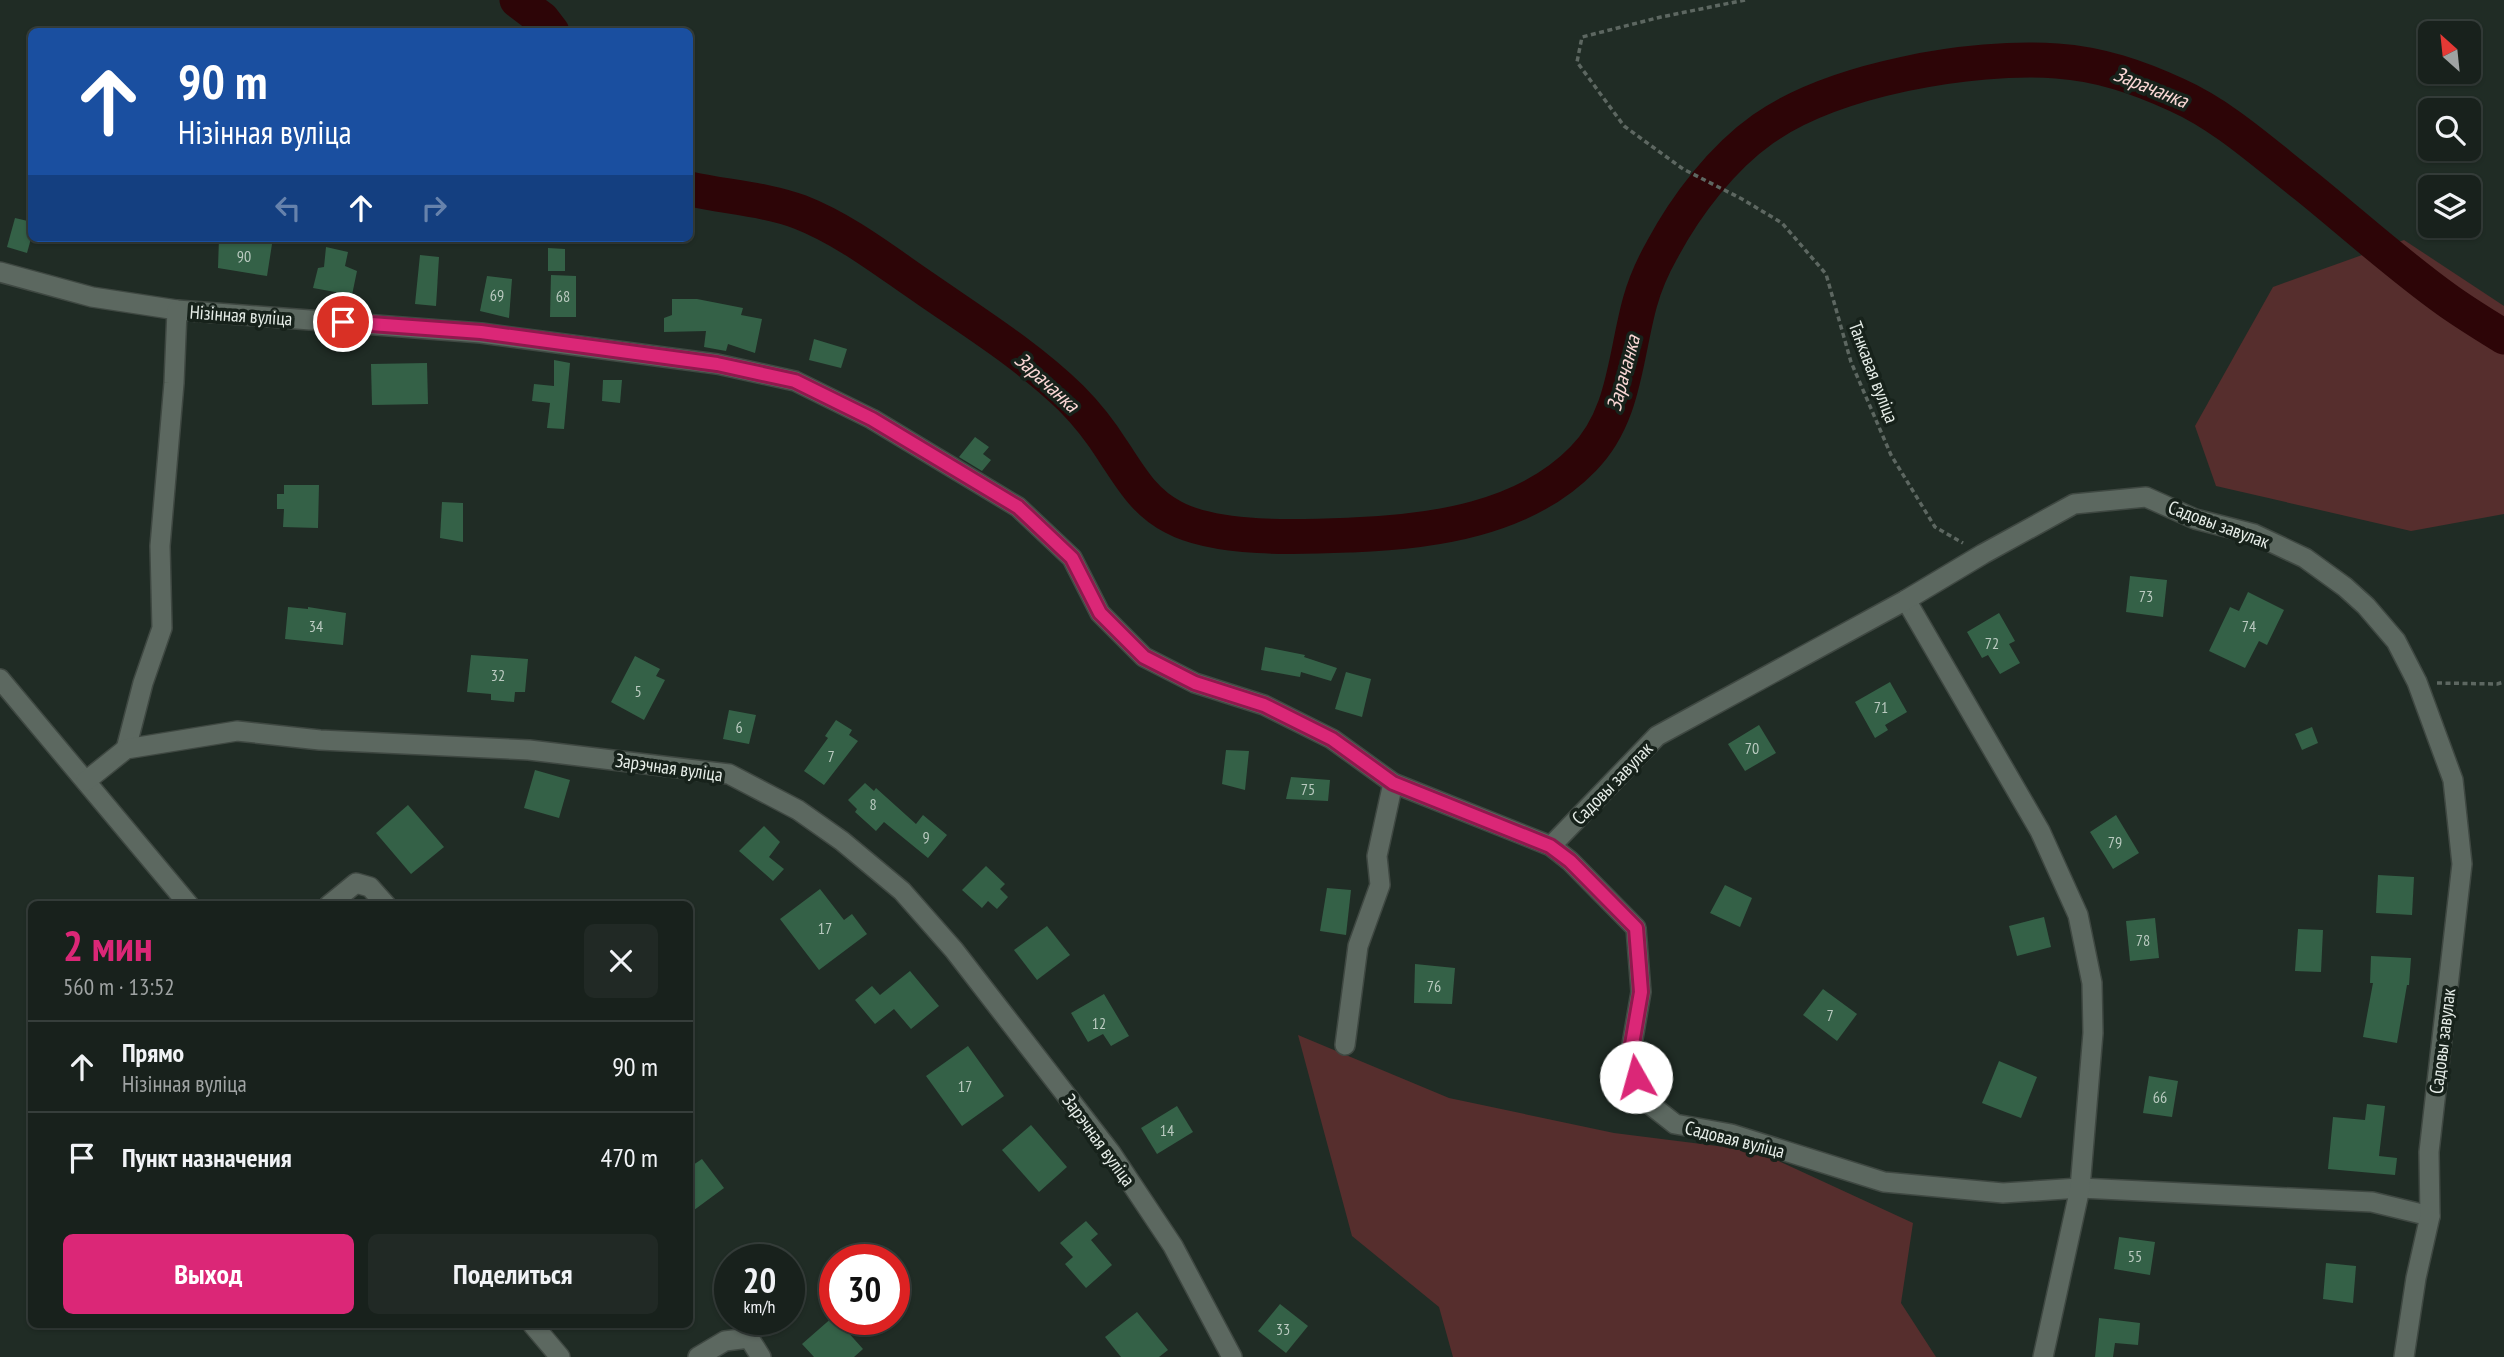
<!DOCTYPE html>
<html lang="ru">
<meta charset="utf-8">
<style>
:root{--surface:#18211c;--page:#212925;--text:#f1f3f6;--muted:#9fa3a3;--line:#363e3b;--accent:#db2777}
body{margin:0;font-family:"PT Sans Narrow",sans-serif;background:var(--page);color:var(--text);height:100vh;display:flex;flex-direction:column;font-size:26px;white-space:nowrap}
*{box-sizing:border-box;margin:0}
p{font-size:23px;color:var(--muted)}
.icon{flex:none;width:38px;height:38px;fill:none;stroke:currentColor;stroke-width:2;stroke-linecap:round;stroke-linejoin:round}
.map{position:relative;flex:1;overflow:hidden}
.details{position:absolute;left:28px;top:901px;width:665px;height:427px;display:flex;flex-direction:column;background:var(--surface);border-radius:10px;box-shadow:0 2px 5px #0004,0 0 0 2px var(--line)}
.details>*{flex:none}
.banner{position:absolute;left:28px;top:28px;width:665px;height:214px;border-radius:10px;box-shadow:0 2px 5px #0004,0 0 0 2px var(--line);background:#1a4fa0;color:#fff;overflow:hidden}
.needle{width:46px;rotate:333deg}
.tools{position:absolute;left:2418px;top:21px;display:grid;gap:14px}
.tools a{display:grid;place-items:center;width:63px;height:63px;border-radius:10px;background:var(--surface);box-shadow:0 2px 5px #0004,0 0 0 2px var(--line);font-size:35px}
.speed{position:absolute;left:714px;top:1244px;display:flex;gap:14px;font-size:35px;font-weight:700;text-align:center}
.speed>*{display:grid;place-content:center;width:91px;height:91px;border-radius:50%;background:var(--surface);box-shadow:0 2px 5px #0004,0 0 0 2px var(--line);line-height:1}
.speed small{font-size:18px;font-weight:400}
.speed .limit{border:10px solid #d22;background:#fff;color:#111}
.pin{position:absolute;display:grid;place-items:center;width:60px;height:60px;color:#fff;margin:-30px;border:4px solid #fff;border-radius:50%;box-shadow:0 2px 7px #0007}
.me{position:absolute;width:77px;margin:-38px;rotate:353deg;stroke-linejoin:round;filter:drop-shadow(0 0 5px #0008)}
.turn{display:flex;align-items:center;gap:24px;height:147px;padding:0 35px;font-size:32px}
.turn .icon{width:91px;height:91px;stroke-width:2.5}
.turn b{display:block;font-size:49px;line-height:60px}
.lanes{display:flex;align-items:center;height:66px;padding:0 35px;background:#0003;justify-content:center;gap:35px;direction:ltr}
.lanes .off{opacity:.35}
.round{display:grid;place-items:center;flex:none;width:74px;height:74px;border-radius:10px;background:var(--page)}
.head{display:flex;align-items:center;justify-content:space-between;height:119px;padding:0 35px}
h1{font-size:42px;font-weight:700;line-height:52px;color:var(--accent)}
.action{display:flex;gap:14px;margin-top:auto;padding:14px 35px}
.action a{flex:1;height:80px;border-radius:10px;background:var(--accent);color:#fff;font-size:28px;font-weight:700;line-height:80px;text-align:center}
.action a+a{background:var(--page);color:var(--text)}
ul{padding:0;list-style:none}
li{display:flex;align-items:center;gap:21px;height:91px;padding:0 35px;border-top:2px solid var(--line)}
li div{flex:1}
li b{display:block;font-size:26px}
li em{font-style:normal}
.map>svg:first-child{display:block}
.green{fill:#562e2d}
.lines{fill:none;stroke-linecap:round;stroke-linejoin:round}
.river{stroke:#2d0507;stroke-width:35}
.building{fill:#346147}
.minor-casing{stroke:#3f4842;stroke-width:22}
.path{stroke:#5d6761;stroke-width:3.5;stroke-dasharray:5 3.5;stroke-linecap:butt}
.minor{stroke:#5c6860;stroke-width:19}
.route-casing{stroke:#8e194d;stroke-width:18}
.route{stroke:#db2777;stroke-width:12}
.labels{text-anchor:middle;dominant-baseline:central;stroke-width:7;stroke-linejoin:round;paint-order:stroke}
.number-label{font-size:16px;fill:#bacac0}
.street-label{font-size:19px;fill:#e6ede8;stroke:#17221b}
.water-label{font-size:21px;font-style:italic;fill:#fad7d5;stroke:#17221b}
</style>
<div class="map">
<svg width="2504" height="1357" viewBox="0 0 2504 1357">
<rect width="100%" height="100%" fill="#202c25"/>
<!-- green -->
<g class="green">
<path d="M2404,240l100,66v208l-93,17 -195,-45 -21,-60 78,-139z"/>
<path d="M1298,1035l151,63 165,35 143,18 156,72 -12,80 35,54h-483l-14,-50 -87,-71z"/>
</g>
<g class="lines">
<!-- river -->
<g class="river">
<path d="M517,0l25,19 10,13"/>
<path d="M690,189c36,8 75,10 110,23 46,18 86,50 126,77 49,34 102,67 145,109 16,16 30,34 42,53 18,27 31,51 60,66 44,24 129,20 179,18 80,-3 173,-16 231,-76 42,-42 42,-103 57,-157 5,-18 13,-36 22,-52 24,-45 60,-92 101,-121 71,-50 208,-74 294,-68 43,3 81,16 120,34 47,21 88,59 129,91 47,38 92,79 141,114 18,13 38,25 57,37"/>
</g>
</g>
<!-- building -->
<g class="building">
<path d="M15,218l17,4v13l-5,18 -20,-6z"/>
<path d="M219,238l53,6 -5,32 -49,-8z"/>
<path d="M326,247l22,5 -3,14 12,5 -5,24 -39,-7 5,-20 6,-1z"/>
<path d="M548,248l17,1v22h-17z"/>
<path d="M420,255l19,2 -3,49 -21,-2z"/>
<path d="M551,275l25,1v41h-26z"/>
<path d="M487,276l25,3 -3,39 -29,-7z"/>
<path d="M672,299h25l46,9 -2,7 21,4 -7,34 -27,-9 -2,7 -22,-4 2,-16 -42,1v-14l8,-3z"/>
<path d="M814,339l33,10 -6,19 -32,-8z"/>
<path d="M554,360l16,3 -6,66 -17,-1 3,-25 -18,-2 2,-17 20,2z"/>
<path d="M427,363l1,41 -56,1 -1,-41z"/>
<path d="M603,380h19l-2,23 -18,-2z"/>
<path d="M975,437l14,10 -6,7 8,6 -9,11 -23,-14z"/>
<path d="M284,485h35l-1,43 -35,-1 1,-18h-7v-15h7z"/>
<path d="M442,502l21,1v39l-23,-4z"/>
<path d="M2130,576l37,4 -4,37 -37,-5z"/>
<path d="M2248,592l36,18 -17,35 -8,-4 -14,27 -36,-17 21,-44 9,4z"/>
<path d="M288,607l20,2v-2l38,6 -3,32 -58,-6z"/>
<path d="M1999,613l16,28 -6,3 11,19 -20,11 -12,-19 -6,3 -15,-26z"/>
<path d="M1265,647l40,8 -1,2 33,11 -6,13 -30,-9 -1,5 -39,-7z"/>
<path d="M471,655l57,4 -3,33h-10l-1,10 -23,-2v-6l-24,-2z"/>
<path d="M635,656l25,13 -4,7 9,4 -21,40 -33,-18z"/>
<path d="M1346,672l25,7 -9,38 -27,-8z"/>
<path d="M1890,682l17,30 -22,13 3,5 -13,8 -20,-36z"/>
<path d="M729,710l27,5 -7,29 -26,-5z"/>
<path d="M836,720l16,10 -3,5 9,6 -34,44 -20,-14 24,-33 -3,-2z"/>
<path d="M1759,725l17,28 -31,18 -17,-27z"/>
<path d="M2312,727l6,16 -16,7 -7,-16z"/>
<path d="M1226,750l23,1 -4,39 -23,-6z"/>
<path d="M535,770l35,10 -11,38 -35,-10z"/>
<path d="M1291,777l39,3 -2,21 -42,-2z"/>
<path d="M865,783l9,8 2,-3 40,36 7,-9 24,20 -19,23 -44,-36 -8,9 -21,-19 2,-3 -9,-9z"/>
<path d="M408,805l36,42 -33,27 -35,-41z"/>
<path d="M2116,815l23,38 -26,16 -23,-37z"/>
<path d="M764,826l16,16 -11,15 15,12 -11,12 -34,-30z"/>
<path d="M986,866l19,18 -5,5 8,8 -11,12 -9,-8 -6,7 -20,-18z"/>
<path d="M2378,875l36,2 -2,38 -36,-2z"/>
<path d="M1725,885l27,13 -12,29 -30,-14z"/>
<path d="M1327,888l24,2 -5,45 -26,-4z"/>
<path d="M820,889l24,31 8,-6 15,20 -48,36 -39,-51z"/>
<path d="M2044,917l7,30 -34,9 -8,-30z"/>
<path d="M2155,918l4,40 -29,3 -4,-40z"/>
<path d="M1047,926l23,29 -33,25 -23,-30z"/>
<path d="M2298,929l25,1 -2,42 -26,-1z"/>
<path d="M2371,956l40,2 -2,27h-2l-10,58 -34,-6 10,-54h-3z"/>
<path d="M1415,964l40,4 -3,36 -38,-1z"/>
<path d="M910,971l29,35 -28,23 -17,-20 -19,15 -20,-24 17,-14 8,9z"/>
<path d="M1823,989l34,25 -20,27 -34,-26z"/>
<path d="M1104,994l25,42 -18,10 -8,-12 -15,8 -17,-29z"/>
<path d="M968,1046l36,50 -42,30 -36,-50z"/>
<path d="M1999,1061l38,16 -16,41 -39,-15z"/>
<path d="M2149,1076l29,5 -6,36 -29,-4z"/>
<path d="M2367,1104l18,2 -6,50 18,2 -2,17 -67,-6 5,-52 32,3z"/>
<path d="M1177,1106l16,26 -36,22 -16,-26z"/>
<path d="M1031,1125l36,42 -28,25 -37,-42z"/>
<path d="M702,1159l22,29 -34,25v-46z"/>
<path d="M1086,1221l12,13 -7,6 21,25 -26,23 -21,-24 8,-7 -13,-14z"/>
<path d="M2119,1237l36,5 -5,33 -36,-6z"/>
<path d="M2326,1263l30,3 -3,37 -30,-4z"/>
<path d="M1280,1304l28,22 -22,27 -28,-22z"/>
<path d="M1137,1312l31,38 -9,7h-38l-16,-20z"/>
<path d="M834,1316l1,4h2l26,29 -9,8h-40l-12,-13z"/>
<path d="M2099,1318l41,5 -2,22 -23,-2 -2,14h-18z"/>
</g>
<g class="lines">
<defs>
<g id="minor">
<path d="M0,272l92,25 85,13 304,23 236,31 78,17 77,38 146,88 54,51 28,55 44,44 51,26 69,22 68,34 61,44 158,63 19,15 66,67 5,64 -11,64 12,42 33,26 56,10 153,48 119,11 77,-5 292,14 58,14"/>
<path d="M1906,600l134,231 38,84 14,68 1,50 -13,155 -37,169"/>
<path d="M0,679l189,226"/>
<path d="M126,749l17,-66 19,-55 -2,-82 14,-163 3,-73"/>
<path d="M86,781l40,-32 111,-18 83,9 209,10 200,24 69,36 44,31 60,50 52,59 157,203 62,93 59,111"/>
<path d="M1551,846l106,-110 249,-136 77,-46 91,-50 72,-7 49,22 59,15 51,24 40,29 21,19 30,35 21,41 36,98 9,84 -33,288 1,64 -14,62 -12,79"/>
<path d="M329,905l27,-22 14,4 16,18"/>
<path d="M1345,1045l13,-99 22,-61 -3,-29 16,-73"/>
<path d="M533,1325l27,32"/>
<path d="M698,1357l27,-16 24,-3 12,19"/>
</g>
</defs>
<!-- minor casing -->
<use href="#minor" class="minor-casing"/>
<!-- path -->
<g class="path">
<path d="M1745,0l-84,17 -79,20 -5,25 47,64 59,43 59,30 40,24 44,51 25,88 40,93 44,72 28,16"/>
<path d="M2437,683l60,1 7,-2"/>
</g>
<!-- minor -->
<use href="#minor" class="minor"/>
</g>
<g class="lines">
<defs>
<path id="route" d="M343,322l138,10 236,32 78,17 77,38 146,88 54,51 28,55 44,44 51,26 69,22 68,34 61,44 157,63 20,15 66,67 5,64 -11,64 6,21"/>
</defs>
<!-- route casing -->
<use href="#route" class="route-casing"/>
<!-- route -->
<use href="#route" class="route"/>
</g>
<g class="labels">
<!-- number labels -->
<g class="number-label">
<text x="244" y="256">90</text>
<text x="497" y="295">69</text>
<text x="563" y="296">68</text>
<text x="2146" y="596">73</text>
<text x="316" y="626">34</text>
<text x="2249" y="626">74</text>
<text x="1992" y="643">72</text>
<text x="498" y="675">32</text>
<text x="638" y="691">5</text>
<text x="1881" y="707">71</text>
<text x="739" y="727">6</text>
<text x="1752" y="748">70</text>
<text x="831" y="756">7</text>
<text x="1308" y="789">75</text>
<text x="873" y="804">8</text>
<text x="926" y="837">9</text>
<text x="2115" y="842">79</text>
<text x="825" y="928">17</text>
<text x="2143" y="940">78</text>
<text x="1434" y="986">76</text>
<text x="1830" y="1015">7</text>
<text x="1099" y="1023">12</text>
<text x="965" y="1086">17</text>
<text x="2160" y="1097">66</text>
<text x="1167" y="1130">14</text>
<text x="2135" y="1256">55</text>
<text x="1283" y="1329">33</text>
</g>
<!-- street labels -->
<g class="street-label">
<text transform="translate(241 315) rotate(4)">Нізінная вуліца</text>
<text transform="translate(1874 372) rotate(69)">Танкавая вуліца</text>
<text transform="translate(2219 524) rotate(20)">Садовы завулак</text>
<text transform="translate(669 767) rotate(8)">Зарэчная вуліца</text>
<text transform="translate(1612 783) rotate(-46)">Садовы завулак</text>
<text transform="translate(2442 1041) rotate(-83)">Садовы завулак</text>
<text transform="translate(1735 1139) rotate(14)">Садовая вуліца</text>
<text transform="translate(1099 1140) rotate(54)">Зарэчная вуліца</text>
</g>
<!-- water labels -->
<g class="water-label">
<text transform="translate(2151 87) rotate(22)">Зарачанка</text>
<text transform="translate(1623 373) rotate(-75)">Зарачанка</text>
<text transform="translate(1047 382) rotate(42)">Зарачанка</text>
</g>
</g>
</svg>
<div class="tools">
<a><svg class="needle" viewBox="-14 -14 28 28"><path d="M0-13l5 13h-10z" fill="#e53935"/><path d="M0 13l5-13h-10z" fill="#9fa3a3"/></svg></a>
<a><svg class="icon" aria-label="search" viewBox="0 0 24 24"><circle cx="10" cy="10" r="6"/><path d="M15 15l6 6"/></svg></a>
<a><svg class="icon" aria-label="layers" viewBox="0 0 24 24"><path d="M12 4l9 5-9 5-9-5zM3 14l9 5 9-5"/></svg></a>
</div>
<div class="speed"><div>20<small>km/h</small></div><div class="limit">30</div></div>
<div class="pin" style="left:343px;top:322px;background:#d93025"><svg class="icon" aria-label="arrive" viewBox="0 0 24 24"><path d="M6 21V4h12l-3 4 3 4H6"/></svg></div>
<svg class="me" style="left:1636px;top:1077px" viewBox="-20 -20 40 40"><circle r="19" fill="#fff"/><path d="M0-13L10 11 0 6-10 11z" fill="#db2777"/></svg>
<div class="banner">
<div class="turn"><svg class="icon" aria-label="ahead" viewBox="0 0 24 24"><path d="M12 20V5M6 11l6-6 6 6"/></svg><div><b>90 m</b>Нізінная вуліца</div></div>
<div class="lanes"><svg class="icon off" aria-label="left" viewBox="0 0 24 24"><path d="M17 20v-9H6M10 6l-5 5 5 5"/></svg><svg class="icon" aria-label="ahead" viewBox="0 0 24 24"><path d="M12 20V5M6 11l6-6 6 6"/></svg><svg class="icon off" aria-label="right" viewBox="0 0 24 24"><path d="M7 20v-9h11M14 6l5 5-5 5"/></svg></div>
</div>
<section class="details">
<div class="head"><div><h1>2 мин</h1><p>560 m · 13:52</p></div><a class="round"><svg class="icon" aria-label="close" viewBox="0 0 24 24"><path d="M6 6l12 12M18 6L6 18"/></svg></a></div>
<ul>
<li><svg class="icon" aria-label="ahead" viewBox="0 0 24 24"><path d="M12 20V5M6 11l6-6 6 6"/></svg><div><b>Прямо</b><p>Нізінная вуліца</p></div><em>90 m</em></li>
<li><svg class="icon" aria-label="arrive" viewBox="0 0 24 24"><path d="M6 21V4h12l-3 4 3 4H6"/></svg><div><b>Пункт назначения</b></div><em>470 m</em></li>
</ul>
<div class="action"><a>Выход</a><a>Поделиться</a></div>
</section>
</div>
